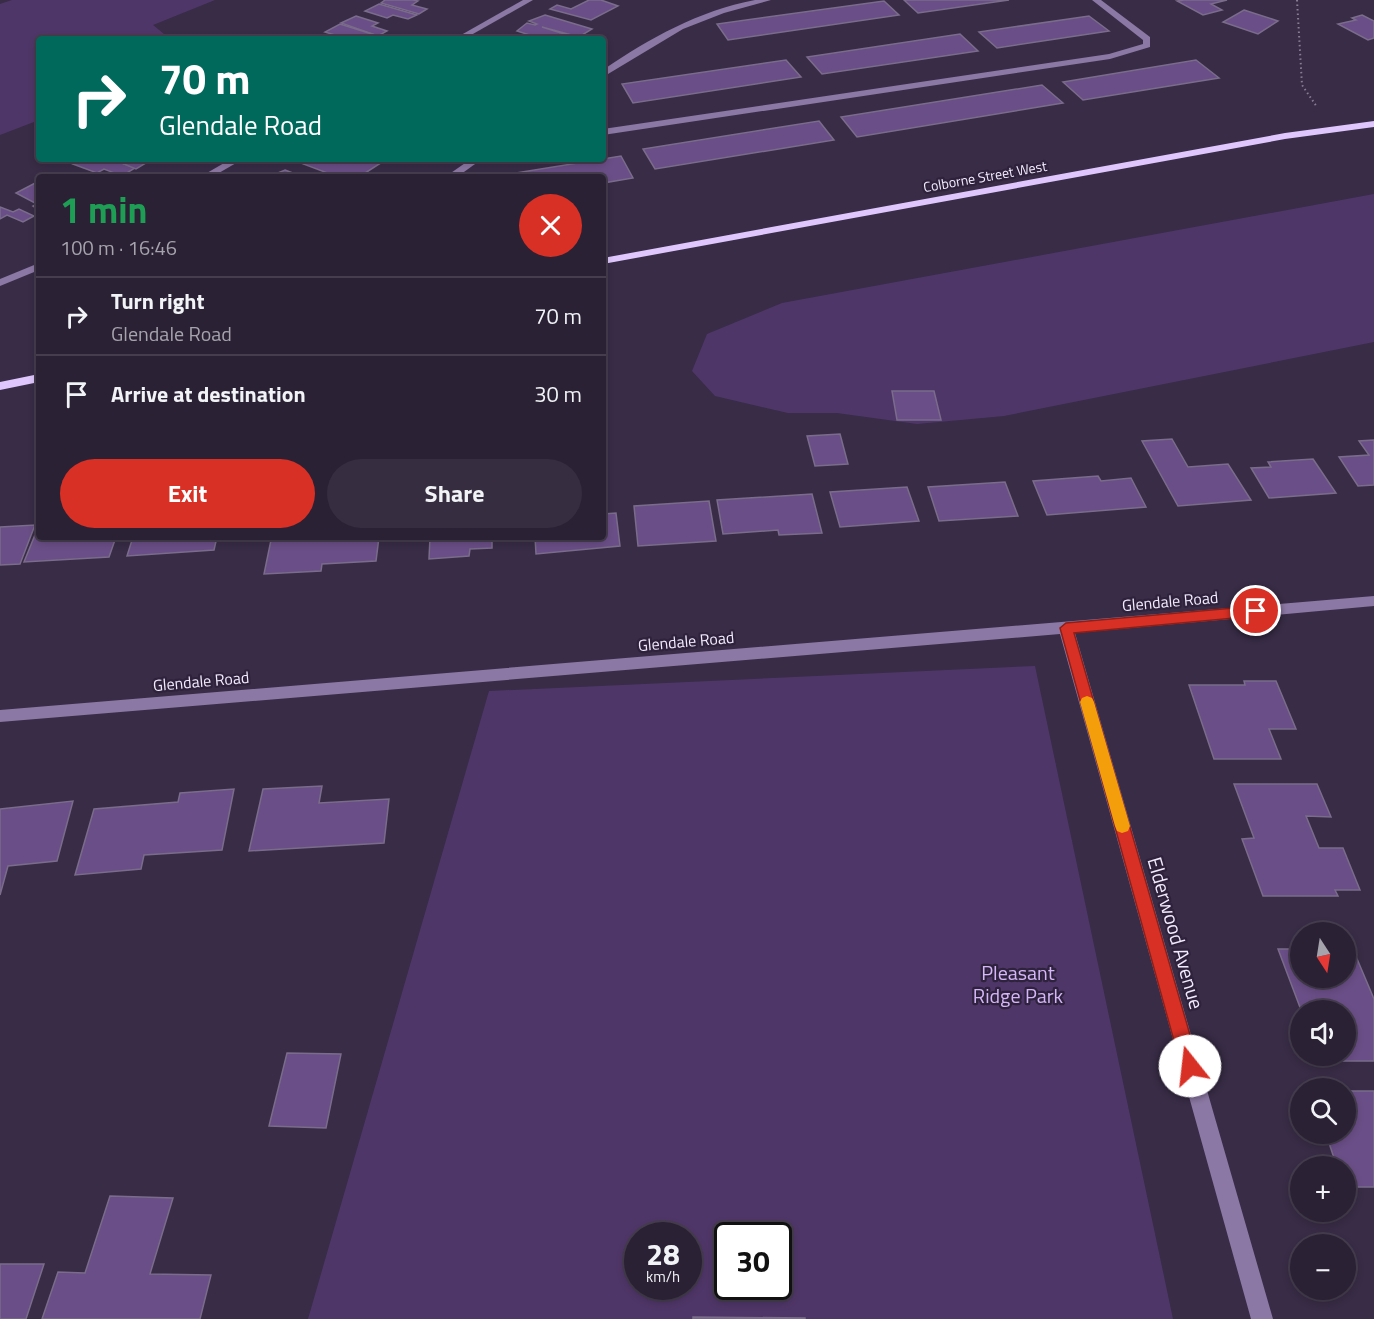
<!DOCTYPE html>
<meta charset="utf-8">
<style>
:root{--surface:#2a2134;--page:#362e40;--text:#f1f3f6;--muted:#a5a3ac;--line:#463e4f;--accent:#d93025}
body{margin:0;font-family:"Titillium Web",sans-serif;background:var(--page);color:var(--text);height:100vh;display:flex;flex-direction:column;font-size:22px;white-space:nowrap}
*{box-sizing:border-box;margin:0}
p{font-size:20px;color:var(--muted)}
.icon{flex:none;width:33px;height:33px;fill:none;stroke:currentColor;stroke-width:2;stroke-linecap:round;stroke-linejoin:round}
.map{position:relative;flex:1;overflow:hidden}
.drawer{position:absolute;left:36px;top:174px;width:570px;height:366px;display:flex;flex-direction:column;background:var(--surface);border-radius:6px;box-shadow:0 3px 9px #0003,0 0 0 2px var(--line)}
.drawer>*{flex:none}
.hud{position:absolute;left:36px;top:36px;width:570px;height:126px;border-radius:6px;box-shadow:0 3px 9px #0003,0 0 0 2px var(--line);background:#00695c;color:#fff;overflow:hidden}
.needle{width:39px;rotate:168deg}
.buttons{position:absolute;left:1290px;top:922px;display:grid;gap:12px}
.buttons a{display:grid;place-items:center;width:66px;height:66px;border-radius:50%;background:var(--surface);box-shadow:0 3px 9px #0003,0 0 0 2px var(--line);font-size:30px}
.speed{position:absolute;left:624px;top:1222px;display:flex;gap:12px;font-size:30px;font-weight:700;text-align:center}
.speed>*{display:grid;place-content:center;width:78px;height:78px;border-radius:50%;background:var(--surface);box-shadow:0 3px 9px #0003,0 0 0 2px var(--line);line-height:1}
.speed small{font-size:15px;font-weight:400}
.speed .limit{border:3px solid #111;border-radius:9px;background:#fff;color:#111}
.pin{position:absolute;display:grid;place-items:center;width:51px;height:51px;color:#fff;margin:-26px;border:3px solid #fff;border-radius:50%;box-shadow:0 2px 6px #0007}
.me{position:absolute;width:66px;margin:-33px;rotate:344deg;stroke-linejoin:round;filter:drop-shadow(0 0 4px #0008)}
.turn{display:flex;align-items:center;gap:21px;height:126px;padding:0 24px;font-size:27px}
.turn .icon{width:78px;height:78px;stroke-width:2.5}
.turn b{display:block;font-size:42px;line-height:51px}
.round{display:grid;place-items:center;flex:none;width:63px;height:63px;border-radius:32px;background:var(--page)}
.head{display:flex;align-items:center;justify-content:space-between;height:102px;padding:0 24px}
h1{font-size:36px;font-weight:700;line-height:45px;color:#1e9e55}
.action{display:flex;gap:12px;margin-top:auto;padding:12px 24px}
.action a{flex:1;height:69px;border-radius:36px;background:var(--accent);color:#fff;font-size:24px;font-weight:700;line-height:69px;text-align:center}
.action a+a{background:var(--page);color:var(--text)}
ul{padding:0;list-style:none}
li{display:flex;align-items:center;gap:18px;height:78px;padding:0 24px;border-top:2px solid var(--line)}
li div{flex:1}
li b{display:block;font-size:22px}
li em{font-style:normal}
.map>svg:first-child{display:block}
.green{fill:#4f3668;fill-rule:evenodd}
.building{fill:#6a4e87;stroke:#7a6c8a;stroke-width:1.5}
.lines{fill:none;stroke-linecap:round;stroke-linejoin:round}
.path{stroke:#887e94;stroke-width:2;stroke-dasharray:1.5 3;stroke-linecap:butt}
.minor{fill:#8c78a4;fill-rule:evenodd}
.major{fill:#dfc6fc;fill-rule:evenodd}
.route{fill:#d93025;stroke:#8d1f18;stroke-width:1.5}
.slow{fill:#f59e0b}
.labels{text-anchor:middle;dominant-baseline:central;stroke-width:4.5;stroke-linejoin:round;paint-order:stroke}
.far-street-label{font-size:14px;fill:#f3ebfc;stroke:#2e223c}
.street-label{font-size:16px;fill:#f3ebfc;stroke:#2e223c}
.near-street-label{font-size:20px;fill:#f3ebfc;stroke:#2e223c}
.near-park-label{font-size:20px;fill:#d5b6f9;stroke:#2e223c}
</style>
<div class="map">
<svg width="1374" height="1319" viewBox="0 0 1374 1319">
<rect width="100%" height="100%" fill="#382c46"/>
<!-- green -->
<g class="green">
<path d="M12,0h203l-62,25 17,14h-131v81l-39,15v-131z"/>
<path d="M1374,194v148l-370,74 -87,8 -80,-11h-49l-73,-17 -23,-25 15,-37 75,-31z"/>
<path d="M1035,666l138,653h-865l181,-628zM638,1236h50v51h-50zM728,1236h50v51h-50z"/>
</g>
<!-- building -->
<g class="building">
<path d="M385,0h28l5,1 -6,4 15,4 -8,5 -38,-11z"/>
<path d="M589,0h12l17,6 -27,14 -41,-11 7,-4 14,4z"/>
<path d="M904,0h105l-91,13z"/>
<path d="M1184,0h43l-16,4 11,6 -19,5 -26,-14z"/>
<path d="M884,1l15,14 -171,25 -11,-16z"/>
<path d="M379,4l38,11 -9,4 -15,-4 -6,3 -22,-7z"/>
<path d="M1244,10l34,11 -20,13 -35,-12z"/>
<path d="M545,15l47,14 -13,8 -37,-10 35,11 -2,1h-33l-25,-8 10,-8 8,2 2,-1 -8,-3z"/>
<path d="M1362,15l12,6v17l-6,2 -30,-16 18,-4 -4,-2z"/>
<path d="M356,16l22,7 -6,3 15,5 -9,5 -37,-13z"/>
<path d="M1089,16l20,15 -112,17 -18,-16z"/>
<path d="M340,24l38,12 -13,3 -11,-3 -6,3 -23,-7z"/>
<path d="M960,34l18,17 -156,23 -15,-17z"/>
<path d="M786,60l15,17 -168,26 -11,-19z"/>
<path d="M1196,60l23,18 -136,22 -20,-18z"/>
<path d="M1042,85l21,18 -206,34 -16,-20z"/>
<path d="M819,121l15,19 -179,29 -12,-20z"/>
<path d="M621,156l12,22 -30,5v-6h-112z"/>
<path d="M82,159h29l24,9 -13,8 -18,-7 -7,4 -24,-9z"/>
<path d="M112,159h36l3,1 -15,9z"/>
<path d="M304,159h83l-28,18h-21l-40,-15z"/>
<path d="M285,170l18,7h-35z"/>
<path d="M39,181v29l-6,-4 4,-2 -21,-11z"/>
<path d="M0,207l13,5 6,-3 15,7 -11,6 -16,-7 -7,4z"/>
<path d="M892,391h42l7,29h-44z"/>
<path d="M840,434l8,30 -33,2 -8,-30z"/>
<path d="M1172,439l16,28 40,-3 23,36 -73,6 -36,-65z"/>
<path d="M1374,440v45l-16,1 -19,-29 30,-2 -10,-14z"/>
<path d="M1313,459l23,34 -67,5 -18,-30 20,-1 -3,-5z"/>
<path d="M1098,476l3,5 30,-3 15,29 -99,8 -14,-34z"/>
<path d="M1005,482l13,34 -79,5 -11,-34z"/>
<path d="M907,487l12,34 -79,6 -10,-35z"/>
<path d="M812,494l10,39 -43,2 -1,-5 -55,4 -6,-34z"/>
<path d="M709,501l7,40 -78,5 -4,-40z"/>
<path d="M616,513l4,33 -84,8 -1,-17h68v-23z"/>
<path d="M35,525l-15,39 -20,1v-38z"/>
<path d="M39,525v12h77l-7,20 -85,5z"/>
<path d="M133,537h84l-3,13 -87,6z"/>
<path d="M314,537h65l-3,24 -54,3 -1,7 -57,3 7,-34z"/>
<path d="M430,537h62v11l-22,1 -1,7 -40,3z"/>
<path d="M1244,681h32l20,48h-27l12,30h-67l-25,-74h56z"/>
<path d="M1234,784h83l14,33 -25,-1 13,32h24l17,42h-25l3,6h-75l-21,-57 12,-1z"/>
<path d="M322,786l-3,17 70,-4 -5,44 -135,8 14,-62z"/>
<path d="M234,789l-12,61 -78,5 -3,14 -66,6 19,-66 84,-7 2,-9z"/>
<path d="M73,801l-16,60 -49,5 -8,29v-86z"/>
<path d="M1352,947l22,52v62h-45l-2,-5h19v-45l-45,-1 -23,-61h22v29h46v-30z"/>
<path d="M287,1053l54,1 -15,74 -57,-2z"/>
<path d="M1346,1091h28v96h-28v-20h-9l-11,-33h20z"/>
<path d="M110,1196l63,2 -23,76 61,1 -11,44h-158l16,-47 27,1z"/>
<path d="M0,1264h44l-18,55h-26z"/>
<path d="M693,1317l112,1v1h-112z"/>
</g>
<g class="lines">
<!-- path -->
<path class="path" d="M1297,0l5,85 15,22"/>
<!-- minor -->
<g class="minor">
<path d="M523,0h10l-69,39h-10z"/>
<path d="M755,0h16l-47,13 -41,16 -80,48v-7c47,-32 95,-59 152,-70z"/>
<path d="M1092,0h9l49,37v10l-40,12 -507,76v-6l506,-75 34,-10v-4z"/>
<path d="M231,159h12l-31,18h-12z"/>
<path d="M471,159h11l-25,18h-12z"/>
<path d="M39,263v7l-39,16v-7z"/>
<path d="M1374,596v10l-299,27 198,686h-22l-191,-685 -1060,88v-12z"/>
</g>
<!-- major -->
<g class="major">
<path d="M1374,121v6l-89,12 -682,125v-6l682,-125z"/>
<path d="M39,374v8l-39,8v-8z"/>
</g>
</g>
<!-- route -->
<path class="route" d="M1256,606l6,5 -6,5 -182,17 125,433 -3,6 -6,3 -6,-3 -3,-6 -121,-438 6,-5z"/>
<!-- slow -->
<path class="slow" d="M1087,696l5,2 2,4 36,124 -2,5 -6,2 -5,-2 -2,-5 -35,-124 2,-4z"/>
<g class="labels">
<!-- far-street labels -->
<g class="far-street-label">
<text transform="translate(985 176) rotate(-10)">Colborne Street West</text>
</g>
<!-- street labels -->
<g class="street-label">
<text transform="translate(1170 601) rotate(-5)">Glendale Road</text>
<text transform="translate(686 641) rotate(-5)">Glendale Road</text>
<text transform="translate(201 681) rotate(-5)">Glendale Road</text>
</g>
<!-- near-street labels -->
<g class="near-street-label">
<text transform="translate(1176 933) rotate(74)">Elderwood Avenue</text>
</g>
<!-- near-park labels -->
<g class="near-park-label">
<text x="1018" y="972">Pleasant<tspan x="1018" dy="23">Ridge Park</tspan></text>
</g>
</g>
</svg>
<div class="buttons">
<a><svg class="needle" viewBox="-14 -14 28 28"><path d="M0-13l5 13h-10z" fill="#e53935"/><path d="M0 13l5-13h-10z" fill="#a5a3ac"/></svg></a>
<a><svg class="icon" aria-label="sound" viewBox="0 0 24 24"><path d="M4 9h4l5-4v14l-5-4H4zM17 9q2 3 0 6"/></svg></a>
<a><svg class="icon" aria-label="search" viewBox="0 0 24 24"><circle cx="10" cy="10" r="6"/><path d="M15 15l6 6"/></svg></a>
<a>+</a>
<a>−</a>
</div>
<div class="speed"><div>28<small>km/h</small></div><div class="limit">30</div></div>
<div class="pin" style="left:1256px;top:611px;background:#d93025"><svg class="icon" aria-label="arrive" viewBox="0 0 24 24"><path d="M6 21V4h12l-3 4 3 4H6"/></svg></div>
<svg class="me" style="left:1190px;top:1066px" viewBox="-20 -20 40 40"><circle r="19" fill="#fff"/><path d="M0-13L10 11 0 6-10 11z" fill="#d93025"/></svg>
<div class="hud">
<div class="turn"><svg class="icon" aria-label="right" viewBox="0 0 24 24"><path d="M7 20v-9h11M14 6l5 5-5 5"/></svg><div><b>70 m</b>Glendale Road</div></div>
</div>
<section class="drawer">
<div class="head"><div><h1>1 min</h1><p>100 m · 16:46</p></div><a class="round" style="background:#d93025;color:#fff"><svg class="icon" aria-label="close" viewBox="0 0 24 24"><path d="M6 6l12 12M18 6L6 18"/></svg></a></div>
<ul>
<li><svg class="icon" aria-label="right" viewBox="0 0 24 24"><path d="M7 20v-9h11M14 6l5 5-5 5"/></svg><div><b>Turn right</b><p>Glendale Road</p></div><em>70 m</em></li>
<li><svg class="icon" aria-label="arrive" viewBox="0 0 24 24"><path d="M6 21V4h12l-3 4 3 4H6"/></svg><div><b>Arrive at destination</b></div><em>30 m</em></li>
</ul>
<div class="action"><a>Exit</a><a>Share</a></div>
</section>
</div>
